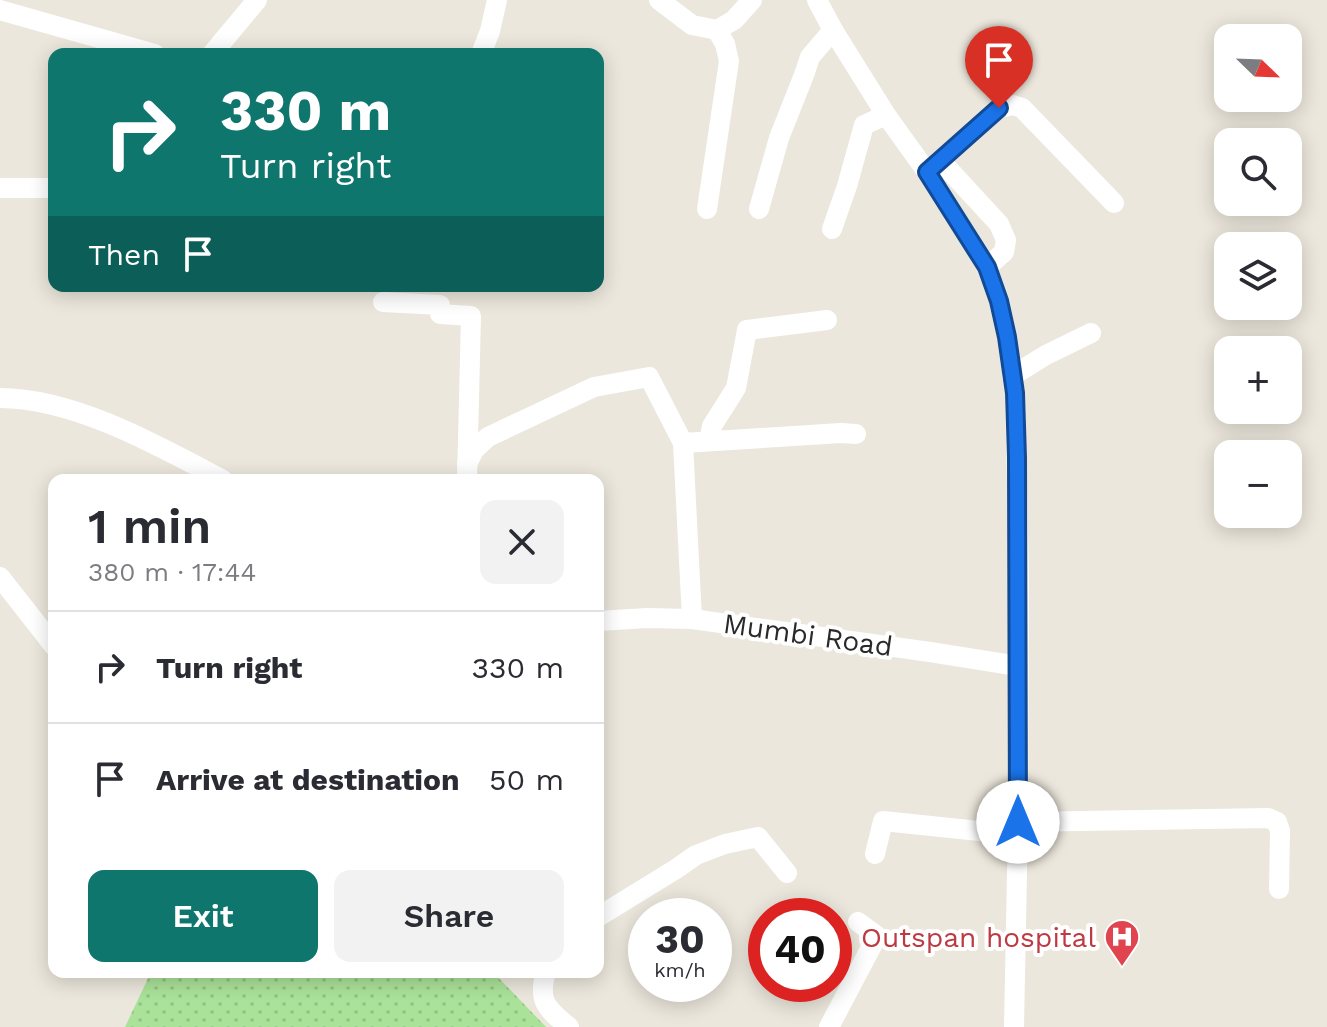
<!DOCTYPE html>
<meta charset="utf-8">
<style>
:root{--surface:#fff;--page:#f2f2f3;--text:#2b2b33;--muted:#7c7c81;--line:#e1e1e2;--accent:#0f766e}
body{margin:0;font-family:"Work Sans",sans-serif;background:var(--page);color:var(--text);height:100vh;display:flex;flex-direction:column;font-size:30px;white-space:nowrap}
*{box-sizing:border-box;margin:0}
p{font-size:26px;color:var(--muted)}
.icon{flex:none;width:44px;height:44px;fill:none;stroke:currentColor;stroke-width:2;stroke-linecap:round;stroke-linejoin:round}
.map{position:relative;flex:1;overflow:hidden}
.side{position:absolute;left:48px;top:474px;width:556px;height:504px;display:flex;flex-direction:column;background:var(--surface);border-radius:16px;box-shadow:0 4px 20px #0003}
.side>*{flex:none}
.hud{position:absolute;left:48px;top:48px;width:556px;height:244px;border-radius:16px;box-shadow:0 4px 20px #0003;background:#0f766e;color:#fff;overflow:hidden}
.needle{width:52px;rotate:113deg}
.tools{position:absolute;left:1214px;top:24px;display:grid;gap:16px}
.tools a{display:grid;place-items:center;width:88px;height:88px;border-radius:16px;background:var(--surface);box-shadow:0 4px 20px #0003;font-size:40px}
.speed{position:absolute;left:628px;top:898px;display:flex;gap:16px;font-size:40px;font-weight:700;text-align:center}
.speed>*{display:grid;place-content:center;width:104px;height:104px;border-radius:50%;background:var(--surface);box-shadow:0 4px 20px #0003;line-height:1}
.speed small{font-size:20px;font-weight:400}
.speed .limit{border:12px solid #d22;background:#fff;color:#111}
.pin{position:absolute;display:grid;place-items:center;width:68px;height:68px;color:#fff;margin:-82px -34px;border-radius:50% 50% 50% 0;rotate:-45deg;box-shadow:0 0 8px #0007}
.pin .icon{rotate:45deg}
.me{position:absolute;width:88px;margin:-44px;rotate:0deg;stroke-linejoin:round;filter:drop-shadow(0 0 6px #0008)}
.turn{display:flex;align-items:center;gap:28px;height:168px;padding:0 40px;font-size:36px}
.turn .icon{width:104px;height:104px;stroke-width:2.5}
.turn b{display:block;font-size:56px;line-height:68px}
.then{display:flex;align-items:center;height:76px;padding:0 40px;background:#0003;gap:16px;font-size:30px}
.round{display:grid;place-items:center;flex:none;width:84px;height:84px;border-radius:16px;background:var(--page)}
.head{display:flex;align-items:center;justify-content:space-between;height:136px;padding:0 40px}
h1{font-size:48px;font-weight:600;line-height:60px}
.action{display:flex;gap:16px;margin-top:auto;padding:16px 40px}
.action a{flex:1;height:92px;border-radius:16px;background:var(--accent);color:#fff;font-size:32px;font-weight:600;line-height:92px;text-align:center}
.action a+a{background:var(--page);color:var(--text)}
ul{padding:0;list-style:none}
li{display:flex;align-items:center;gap:24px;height:112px;padding:0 40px;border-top:2px solid var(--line)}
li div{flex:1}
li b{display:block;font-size:30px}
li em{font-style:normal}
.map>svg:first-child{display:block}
.grass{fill:url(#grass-dots)}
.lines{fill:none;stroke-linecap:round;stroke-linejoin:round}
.minor{stroke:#fff;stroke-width:20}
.route-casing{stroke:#114b97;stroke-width:20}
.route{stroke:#1a73e8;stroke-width:14}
.labels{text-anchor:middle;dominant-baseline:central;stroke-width:8;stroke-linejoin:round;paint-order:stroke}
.street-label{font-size:28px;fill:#2a2a2a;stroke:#fff}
.health-label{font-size:28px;fill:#be3a42;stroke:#fff;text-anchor:end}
</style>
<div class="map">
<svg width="1327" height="1027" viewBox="0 0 1327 1027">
<defs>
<pattern id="grass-dots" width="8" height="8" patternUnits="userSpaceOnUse" patternTransform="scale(2)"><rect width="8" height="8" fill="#aae299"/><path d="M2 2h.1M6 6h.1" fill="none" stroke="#92c284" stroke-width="1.8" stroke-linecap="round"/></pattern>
</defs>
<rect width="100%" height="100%" fill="#ece7dc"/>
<!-- grass -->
<path class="grass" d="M151,972h342l53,55h-421z"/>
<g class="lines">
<!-- minor -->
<g class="minor">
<path d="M659,0l33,25 25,5 17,-10 18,-20"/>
<path d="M817,0l16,30 53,85 41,57 60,95 12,34 8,36 8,56 4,183 -1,246 -4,205"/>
<path d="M0,10l155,44"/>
<path d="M212,54l45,-54"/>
<path d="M481,54l9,-23 7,-31"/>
<path d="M940,160l59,64 7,16 -2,12 -17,15"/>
<path d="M927,172l72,-64 14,-3 9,3 92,95"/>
<path d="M0,188h54"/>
<path d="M707,209l22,-148 -4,-17 -8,-14"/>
<path d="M759,209l20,-71 25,-63 6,-18 23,-27"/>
<path d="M832,229l15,-43 17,-61 22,-10"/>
<path d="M383,302l57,3v9l31,2 -4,164"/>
<path d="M1012,376l34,-21 45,-22"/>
<path d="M0,398c74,0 159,48 223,82"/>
<path d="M709,441l3,-15 24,-38 11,-58 80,-10"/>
<path d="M683,443l9,176"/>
<path d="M467,464l7,-14 14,-13 106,-50 55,-10 34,66 158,-10 15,1"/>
<path d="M0,577l54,69"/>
<path d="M598,621l49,-3 45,1 238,33 88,14"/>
<path d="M1018,822l250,-4 9,4 3,9 -1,58"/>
<path d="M875,854l8,-33 135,14"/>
<path d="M598,917l78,-48 20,-14 29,-11 33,-7 29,36"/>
<path d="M546,972c-9,29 1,37 23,55"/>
<path d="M829,1027l48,-91 -19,-14"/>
</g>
</g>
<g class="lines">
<defs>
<path id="route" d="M999,108l-72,64 60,95 12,34 8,36 8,56 2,65 1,364"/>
</defs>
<!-- route casing -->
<use href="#route" class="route-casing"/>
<!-- route -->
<use href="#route" class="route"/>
</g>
<!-- icons -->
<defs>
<symbol id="hospital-pin" viewBox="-11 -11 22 30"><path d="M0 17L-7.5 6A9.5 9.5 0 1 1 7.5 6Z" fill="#e0444e" stroke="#fff"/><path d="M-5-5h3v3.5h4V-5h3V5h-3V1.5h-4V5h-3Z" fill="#fff"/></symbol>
</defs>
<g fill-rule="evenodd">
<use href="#hospital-pin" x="1102" y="917" width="40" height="54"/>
</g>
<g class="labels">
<!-- street labels -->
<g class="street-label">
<text transform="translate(808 635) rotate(8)">Mumbi Road</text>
</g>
<!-- health labels -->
<g class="health-label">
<text x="1096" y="937">Outspan hospital</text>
</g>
</g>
</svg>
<div class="tools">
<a><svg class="needle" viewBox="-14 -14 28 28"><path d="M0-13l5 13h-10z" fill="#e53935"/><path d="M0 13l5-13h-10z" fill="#7c7c81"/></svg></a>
<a><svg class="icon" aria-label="search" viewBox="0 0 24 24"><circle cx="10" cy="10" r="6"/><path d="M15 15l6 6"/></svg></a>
<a><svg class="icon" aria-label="layers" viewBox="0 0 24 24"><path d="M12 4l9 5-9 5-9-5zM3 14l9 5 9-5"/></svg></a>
<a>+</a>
<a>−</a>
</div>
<div class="speed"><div>30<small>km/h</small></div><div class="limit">40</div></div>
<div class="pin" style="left:999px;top:108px;background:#d93025"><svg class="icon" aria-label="arrive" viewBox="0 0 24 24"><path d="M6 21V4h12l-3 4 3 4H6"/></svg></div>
<svg class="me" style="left:1018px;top:822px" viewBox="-20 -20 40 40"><circle r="19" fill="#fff"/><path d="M0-13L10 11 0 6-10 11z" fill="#1a73e8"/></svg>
<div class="hud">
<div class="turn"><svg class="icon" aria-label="right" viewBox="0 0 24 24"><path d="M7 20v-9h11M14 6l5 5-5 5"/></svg><div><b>330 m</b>Turn right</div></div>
<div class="then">Then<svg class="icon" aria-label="arrive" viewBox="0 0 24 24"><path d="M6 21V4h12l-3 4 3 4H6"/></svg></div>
</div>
<section class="side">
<div class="head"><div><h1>1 min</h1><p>380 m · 17:44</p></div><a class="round"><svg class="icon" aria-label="close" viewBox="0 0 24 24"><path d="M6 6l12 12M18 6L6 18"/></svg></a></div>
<ul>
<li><svg class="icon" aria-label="right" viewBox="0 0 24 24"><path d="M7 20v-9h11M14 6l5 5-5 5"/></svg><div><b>Turn right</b></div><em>330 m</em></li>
<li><svg class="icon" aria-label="arrive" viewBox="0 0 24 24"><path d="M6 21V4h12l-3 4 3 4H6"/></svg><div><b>Arrive at destination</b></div><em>50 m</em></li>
</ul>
<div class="action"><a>Exit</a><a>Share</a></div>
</section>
</div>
